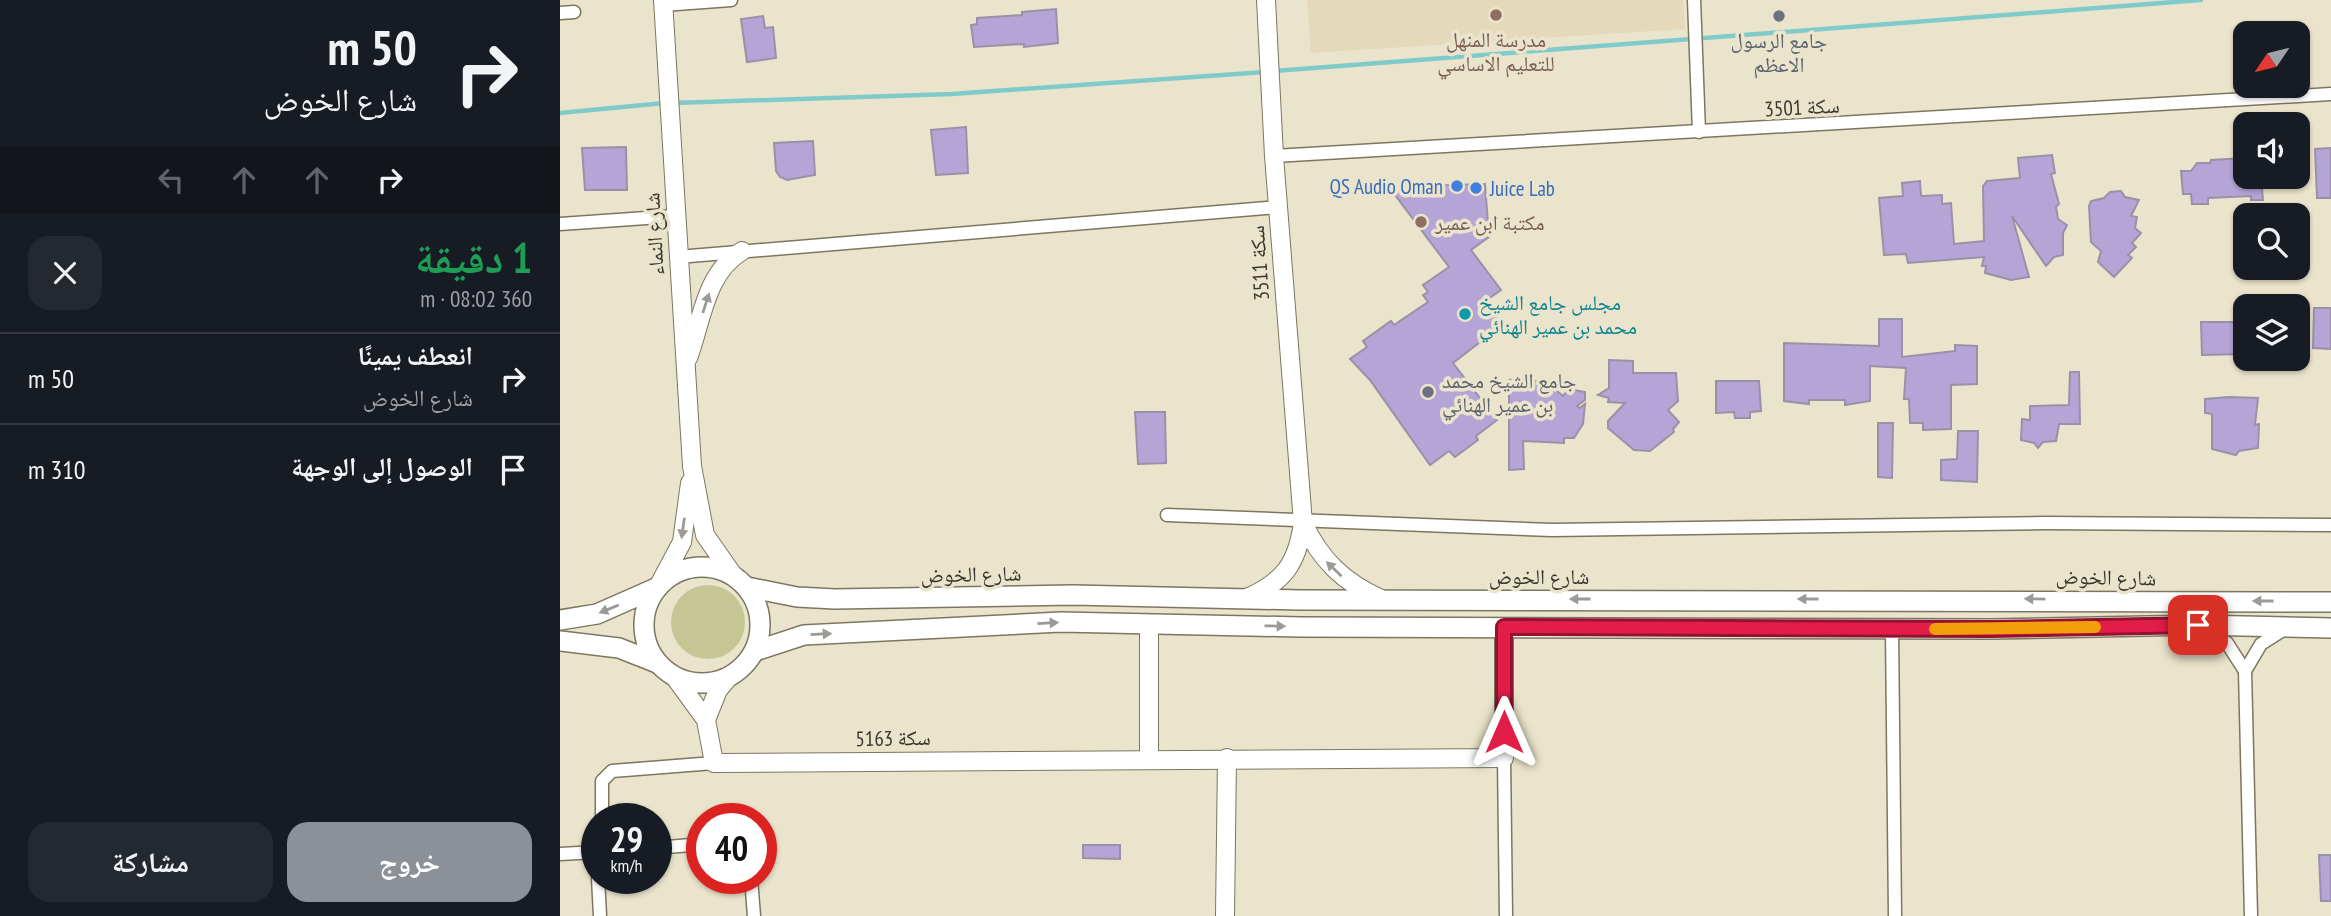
<!DOCTYPE html>
<html lang="ar">
<meta charset="utf-8">
<style>
:root{--surface:#171b24;--page:#242831;--text:#f1f3f6;--muted:#9ea1a6;--line:#363941;--accent:#8c9099}
body{margin:0;font-family:"PT Sans Narrow","Noto Naskh Arabic",sans-serif;background:var(--page);color:var(--text);direction:rtl;height:100vh;display:flex;flex-direction:column;font-size:26px;white-space:nowrap}
*{box-sizing:border-box;margin:0}
p{font-size:23px;color:var(--muted)}
.icon{flex:none;width:38px;height:38px;fill:none;stroke:currentColor;stroke-width:2;stroke-linecap:round;stroke-linejoin:round}
.map{position:relative;flex:1;overflow:hidden;direction:ltr}
.panel{display:flex;flex-direction:column;background:var(--surface);width:560px}
.panel>*{flex:none}
.top-card{background:#171b24;color:var(--text);overflow:hidden}
.needle{width:46px;rotate:235deg}
.buttons{position:absolute;left:1673px;top:21px;display:grid;gap:14px}
.buttons a{display:grid;place-items:center;width:77px;height:77px;border-radius:14px;background:var(--surface);box-shadow:0 2px 5px #0004;font-size:35px}
.speed{position:absolute;left:21px;top:803px;display:flex;gap:14px;font-size:35px;font-weight:700;text-align:center}
.speed>*{display:grid;place-content:center;width:91px;height:91px;border-radius:50%;background:var(--surface);box-shadow:0 2px 5px #0004;line-height:1}
.speed small{font-size:18px;font-weight:400}
.speed .limit{border:10px solid #d22;background:#fff;color:#111}
.pin{position:absolute;display:grid;place-items:center;width:60px;height:60px;color:#fff;margin:-30px;border-radius:14px;box-shadow:0 4px 10px #0006}
.me{position:absolute;width:77px;margin:-38px;rotate:0deg;stroke-linejoin:round;filter:drop-shadow(0 0 5px #0008)}
.turn{display:flex;align-items:center;gap:24px;height:147px;padding:0 28px;font-size:32px}
.turn .icon{width:91px;height:91px;stroke-width:2.5}
.turn b{display:block;font-size:49px;line-height:60px}
.lanes{display:flex;align-items:center;height:66px;padding:0 28px;background:#0003;justify-content:center;gap:35px;direction:ltr}
.lanes .off{opacity:.35}
.round{display:grid;place-items:center;flex:none;width:74px;height:74px;border-radius:21px;background:var(--page)}
.head{display:flex;align-items:center;justify-content:space-between;height:119px;padding:0 28px}
h1{font-size:42px;font-weight:700;line-height:52px;color:#1e9e55}
.cta{display:flex;gap:14px;margin-top:auto;padding:14px 28px}
.cta a{flex:1;height:80px;border-radius:21px;background:var(--accent);color:#fff;font-size:28px;font-weight:700;line-height:80px;text-align:center}
.cta a+a{background:var(--page);color:var(--text)}
ul{padding:0;list-style:none}
li{display:flex;align-items:center;gap:21px;height:91px;padding:0 28px;border-top:2px solid var(--line)}
li div{flex:1}
li b{display:block;font-size:26px}
li em{font-style:normal}
main{display:flex;flex:1;min-height:0}
.map>svg:first-child{display:block}
.built{fill:#e4dabb}
.green{fill:#c4c693}
.lines{fill:none;stroke-linecap:round;stroke-linejoin:round}
.stream{stroke:#81caca;stroke-width:4.5}
.building{fill:#b5a5d7;stroke:#9891a7;stroke-width:2}
.street-casing{stroke:#7c7660;stroke-width:15}
.secondary-casing{stroke:#7c7660;stroke-width:20}
.primary-casing{stroke:#7c7660;stroke-width:22}
.street{stroke:#fff;stroke-width:12}
.secondary{stroke:#fff;stroke-width:18}
.primary{stroke:#fff;stroke-width:19}
.oneway{fill:#9c9a96}
.route-casing{stroke:#92132f;stroke-width:18}
.route{stroke:#e11d48;stroke-width:12}
.slow{stroke:#f59e0b;stroke-width:12}
.education-dot{fill:#8d6e63;stroke:#ebe4cc;stroke-width:2.5}
.worship-dot{fill:#6b7280;stroke:#ebe4cc;stroke-width:2.5}
.shop-dot{fill:#3f7fe0;stroke:#ebe4cc;stroke-width:2.5}
.culture-dot{fill:#0f9aa8;stroke:#ebe4cc;stroke-width:2.5}
.labels{text-anchor:middle;dominant-baseline:central;stroke-width:7;stroke-linejoin:round;paint-order:stroke}
.education-label{font-size:21px;fill:#785e54;stroke:#ebe4cc}
.worship-label{font-size:21px;fill:#5b616d;stroke:#ebe4cc}
.street-label{font-size:21px;fill:#38352c;stroke:#ebe4cc}
.shop-label{font-size:21px;fill:#366cbe;stroke:#ebe4cc;text-anchor:end}
.culture-label{font-size:21px;fill:#0d838f;stroke:#ebe4cc;text-anchor:start}
</style>
<main>
<div class="map">
<svg width="1771" height="916" viewBox="0 0 1771 916">
<rect width="100%" height="100%" fill="#ebe4cc"/>
<!-- built -->
<path class="built" d="M747,0h376l2,29 -374,24z"/>
<!-- green -->
<circle class="green" cx="148" cy="622" r="37"/>
<g class="lines">
<!-- stream -->
<g class="stream">
<path d="M714,71l927,-71"/>
<path d="M113,103l279,-9 313,-22"/>
<path d="M0,113l104,-10"/>
</g>
</g>
<!-- building -->
<g class="building">
<path d="M496,9l2,34 -34,4v-3l-50,3 -3,-22 6,-1v-6l45,-3v-3z"/>
<path d="M203,16l2,12 8,-1 3,31 -29,4 -6,-43z"/>
<path d="M406,127l2,46 -32,2 -5,-45z"/>
<path d="M253,141l2,34 -28,5 -7,-3 -4,-6 -2,-28z"/>
<path d="M66,147l1,43h-42l-3,-42z"/>
<path d="M1771,148v50h-14l-2,-49z"/>
<path d="M1492,155l3,18 -4,1 8,30 -3,3 2,12 9,6 -4,8v22l-9,2 -8,9 -34,-50 17,61 -18,3 -26,-7 1,-7h-4l2,-9 -76,6 -2,-9 -22,1 -5,-57 24,-2 -1,-13 18,-2 1,15 21,-1v9l9,-1 3,41 30,-3 -1,-55 4,-5 33,-3 -2,-20z"/>
<path d="M1685,158v19h16l2,23h-12v-4l-43,2v6h-16l-1,-10h-8l-2,-23h10l6,-8h13l1,-3z"/>
<path d="M925,184l4,53 -18,13 30,40 -17,12 18,23 -49,38 44,57 -21,16 2,4 -23,17 -6,-6 -19,14 -60,-85 -20,-21 17,-12 -4,-6 28,-20 3,4 34,-23 -5,-7 5,-3 -5,-7 26,-18 -60,-80z"/>
<path d="M1561,191l4,6 14,3 -8,16 6,1 -2,11 6,5 -9,10 4,4 -8,8 4,3 -18,19 -16,-15 3,-11 -10,-9 -2,-36 2,-5 13,-3 6,-6z"/>
<path d="M1754,308h17v41l-18,-1z"/>
<path d="M1319,319h23v38l53,-6v-6l22,1v38l-26,1v44l-28,1v-7h-13l-1,-24h-5l2,-31 -36,-2v35l-25,4v-5h-36v4l-25,-3v-58l95,3z"/>
<path d="M1641,322h44v32l-43,1z"/>
<path d="M1049,360l24,1v12h43l2,28 -10,9 11,12 -6,7 1,3 -24,19 -16,-1 -26,-22v-7l17,-18 -17,-1 1,-4 -11,-3 11,-7z"/>
<path d="M1510,372h9l1,52h-21l-3,17 -13,1 -5,6 -4,-5 -13,-3 1,-21 8,1v-14l39,-1z"/>
<path d="M965,379l17,3 1,8h13l7,6 6,-7 16,3v8l-8,6 3,2 5,-4 -2,20 -9,14h-10v5l-41,-2 1,28 -15,1v-90z"/>
<path d="M1156,381h43l2,30 -11,1v6h-15l-1,-6 -18,1z"/>
<path d="M1669,397l29,1 -3,27 4,-1 -1,24 -19,3 -3,4 -24,-6v-35l-7,-1v-14z"/>
<path d="M575,412h30l1,51 -28,1z"/>
<path d="M1318,423h15l-1,55 -14,-1z"/>
<path d="M1398,431h20l-1,51 -36,-2v-20l16,-1z"/>
<path d="M523,845h37v14l-37,-1z"/>
<path d="M1759,855h12v46h-10z"/>
</g>
<g class="lines">
<defs>
<g id="street">
<path d="M1134,0l5,132"/>
<path d="M103,5l68,-5"/>
<path d="M0,13l14,-1"/>
<path d="M714,156l1057,-62"/>
<path d="M0,224l115,-8"/>
<path d="M118,257l600,-50"/>
<path d="M607,515l385,15 493,-7 286,2"/>
<path d="M1644,628l23,15 18,28"/>
<path d="M1332,629l3,287"/>
<path d="M944,758l2,158"/>
<path d="M42,819v-38l10,-10 102,-8"/>
<path d="M96,848l46,-4"/>
<path d="M0,854l37,-2"/>
<path d="M38,878l2,38"/>
<path d="M191,878l3,38"/>
<path d="M1691,916l-6,-245 16,-27 22,-14"/>
</g>
<g id="secondary">
<path d="M103,0l29,466 13,69 28,40"/>
<path d="M128,358c14,-37 17,-85 54,-107"/>
<path d="M743,523c18,37 40,59 78,76"/>
<path d="M99,585l23,-43 8,-59"/>
<path d="M685,599c39,-17 52,-35 58,-76l-29,-367 -8,-156"/>
<path d="M114,676l32,44 8,43 790,-5v-131"/>
<path d="M146,720l12,-30 10,-12"/>
<path d="M589,758v-134"/>
<path d="M665,916l2,-158"/>
</g>
<g id="primary">
<circle cx="142" cy="625" r="58"/>
<path d="M187,587l50,10 38,2 238,-4 227,5 1031,2"/>
<path d="M0,620l37,-6 59,-26"/>
<path d="M0,641l59,7 38,15"/>
<path d="M195,651l49,-16 257,-13 239,5 691,2 207,-4 133,3"/>
</g>
</defs>
<!-- street casing -->
<use href="#street" class="street-casing"/>
<!-- secondary casing -->
<use href="#secondary" class="secondary-casing"/>
<!-- primary casing -->
<use href="#primary" class="primary-casing"/>
<!-- street -->
<use href="#street" class="street"/>
<!-- secondary -->
<use href="#secondary" class="secondary"/>
<!-- primary -->
<use href="#primary" class="primary"/>
</g>
<!-- one-way arrows -->
<defs><path id="oneway-solid" d="M-6-.8H1V-3.2L6.5 0L1 3.2V.8H-6Z" transform="scale(1.75)"/></defs>
<g class="oneway">
<use href="#oneway-solid" transform="translate(146 303) rotate(-72)"/>
<use href="#oneway-solid" transform="translate(123 528) rotate(98)"/>
<use href="#oneway-solid" transform="translate(774 569) rotate(-136)"/>
<use href="#oneway-solid" transform="translate(1020 599) rotate(-180)"/>
<use href="#oneway-solid" transform="translate(1248 599) rotate(-180)"/>
<use href="#oneway-solid" transform="translate(1475 599) rotate(-179)"/>
<use href="#oneway-solid" transform="translate(1703 601) rotate(-180)"/>
<use href="#oneway-solid" transform="translate(49 609) rotate(158)"/>
<use href="#oneway-solid" transform="translate(488 623) rotate(-3)"/>
<use href="#oneway-solid" transform="translate(715 626) rotate(1)"/>
<use href="#oneway-solid" transform="translate(261 634) rotate(-3)"/>
</g>
<g class="lines">
<defs>
<path id="route" d="M944,732v-105l487,2 207,-4"/>
</defs>
<!-- route casing -->
<use href="#route" class="route-casing"/>
<!-- route -->
<use href="#route" class="route"/>
<!-- slow -->
<path class="slow" d="M1375,629l160,-2"/>
</g>
<!-- markers -->
<g class="education-dot">
<circle cx="936" cy="15" r="7"/>
<circle cx="861" cy="222" r="7"/>
</g>
<g class="worship-dot">
<circle cx="1219" cy="16" r="7"/>
<circle cx="868" cy="392" r="7"/>
</g>
<g class="shop-dot">
<circle cx="897" cy="186" r="7"/>
<circle cx="916" cy="188" r="7"/>
</g>
<circle class="culture-dot" cx="905" cy="314" r="7"/>
<g class="labels">
<!-- education labels -->
<g class="education-label">
<text x="936" y="39">مدرسة المنهل<tspan x="936" dy="24">للتعليم الاساسي</tspan></text>
<text x="875" y="222" text-anchor="start">مكتبة ابن عمير</text>
</g>
<!-- worship labels -->
<g class="worship-label">
<text x="1219" y="40">جامع الرسول<tspan x="1219" dy="24">الاعظم</tspan></text>
<text x="882" y="380" text-anchor="start">جامع الشيخ محمد<tspan x="882" dy="24">بن عمير الهنائي</tspan></text>
</g>
<!-- street labels -->
<g class="street-label">
<text transform="translate(1242 107) rotate(-3)">سكة 3501</text>
<text transform="translate(94 234) rotate(-93)">شارع النماء</text>
<text transform="translate(699 263) rotate(-94)">سكة 3511</text>
<text transform="translate(411 574) rotate(-1)">شارع الخوض</text>
<text x="979" y="576">شارع الخوض</text>
<text transform="translate(1546 577) rotate(1)">شارع الخوض</text>
<text transform="translate(333 738) rotate(-1)">سكة 5163</text>
</g>
<!-- shop labels -->
<g class="shop-label">
<text x="883" y="186">QS Audio Oman</text>
<text x="930" y="188" text-anchor="start">Juice Lab</text>
</g>
<!-- culture labels -->
<g class="culture-label">
<text x="919" y="302">مجلس جامع الشيخ<tspan x="919" dy="24">محمد بن عمير الهنائي</tspan></text>
</g>
</g>
</svg>
<div class="buttons">
<a><svg class="needle" viewBox="-14 -14 28 28"><path d="M0-13l5 13h-10z" fill="#e53935"/><path d="M0 13l5-13h-10z" fill="#9ea1a6"/></svg></a>
<a><svg class="icon" aria-label="sound" viewBox="0 0 24 24"><path d="M4 9h4l5-4v14l-5-4H4zM17 9q2 3 0 6"/></svg></a>
<a><svg class="icon" aria-label="search" viewBox="0 0 24 24"><circle cx="10" cy="10" r="6"/><path d="M15 15l6 6"/></svg></a>
<a><svg class="icon" aria-label="layers" viewBox="0 0 24 24"><path d="M12 4l9 5-9 5-9-5zM3 14l9 5 9-5"/></svg></a>
</div>
<div class="speed"><div>29<small>km/h</small></div><div class="limit">40</div></div>
<div class="pin" style="left:1638px;top:625px;background:#d93025"><svg class="icon" aria-label="arrive" viewBox="0 0 24 24"><path d="M6 21V4h12l-3 4 3 4H6"/></svg></div>
<svg class="me" style="left:944px;top:732px" viewBox="-20 -20 40 40"><path d="M0-17L14 15 0 8-14 15z" fill="#e11d48" stroke="#fff" stroke-width="4"/></svg>
</div>
<section class="panel">
<div class="top-card">
<div class="turn"><svg class="icon" aria-label="right" viewBox="0 0 24 24"><path d="M7 20v-9h11M14 6l5 5-5 5"/></svg><div><b>50 m</b>شارع الخوض</div></div>
<div class="lanes"><svg class="icon off" aria-label="left" viewBox="0 0 24 24"><path d="M17 20v-9H6M10 6l-5 5 5 5"/></svg><svg class="icon off" aria-label="ahead" viewBox="0 0 24 24"><path d="M12 20V5M6 11l6-6 6 6"/></svg><svg class="icon off" aria-label="ahead" viewBox="0 0 24 24"><path d="M12 20V5M6 11l6-6 6 6"/></svg><svg class="icon" aria-label="right" viewBox="0 0 24 24"><path d="M7 20v-9h11M14 6l5 5-5 5"/></svg></div>
</div>
<div class="head"><div><h1>1 دقيقة</h1><p>360 m · 08:02</p></div><a class="round"><svg class="icon" aria-label="close" viewBox="0 0 24 24"><path d="M6 6l12 12M18 6L6 18"/></svg></a></div>
<ul>
<li><svg class="icon" aria-label="right" viewBox="0 0 24 24"><path d="M7 20v-9h11M14 6l5 5-5 5"/></svg><div><b>انعطف يمينًا</b><p>شارع الخوض</p></div><em>50 m</em></li>
<li><svg class="icon" aria-label="arrive" viewBox="0 0 24 24"><path d="M6 21V4h12l-3 4 3 4H6"/></svg><div><b>الوصول إلى الوجهة</b></div><em>310 m</em></li>
</ul>
<div class="cta"><a>خروج</a><a>مشاركة</a></div>
</section>
</main>
